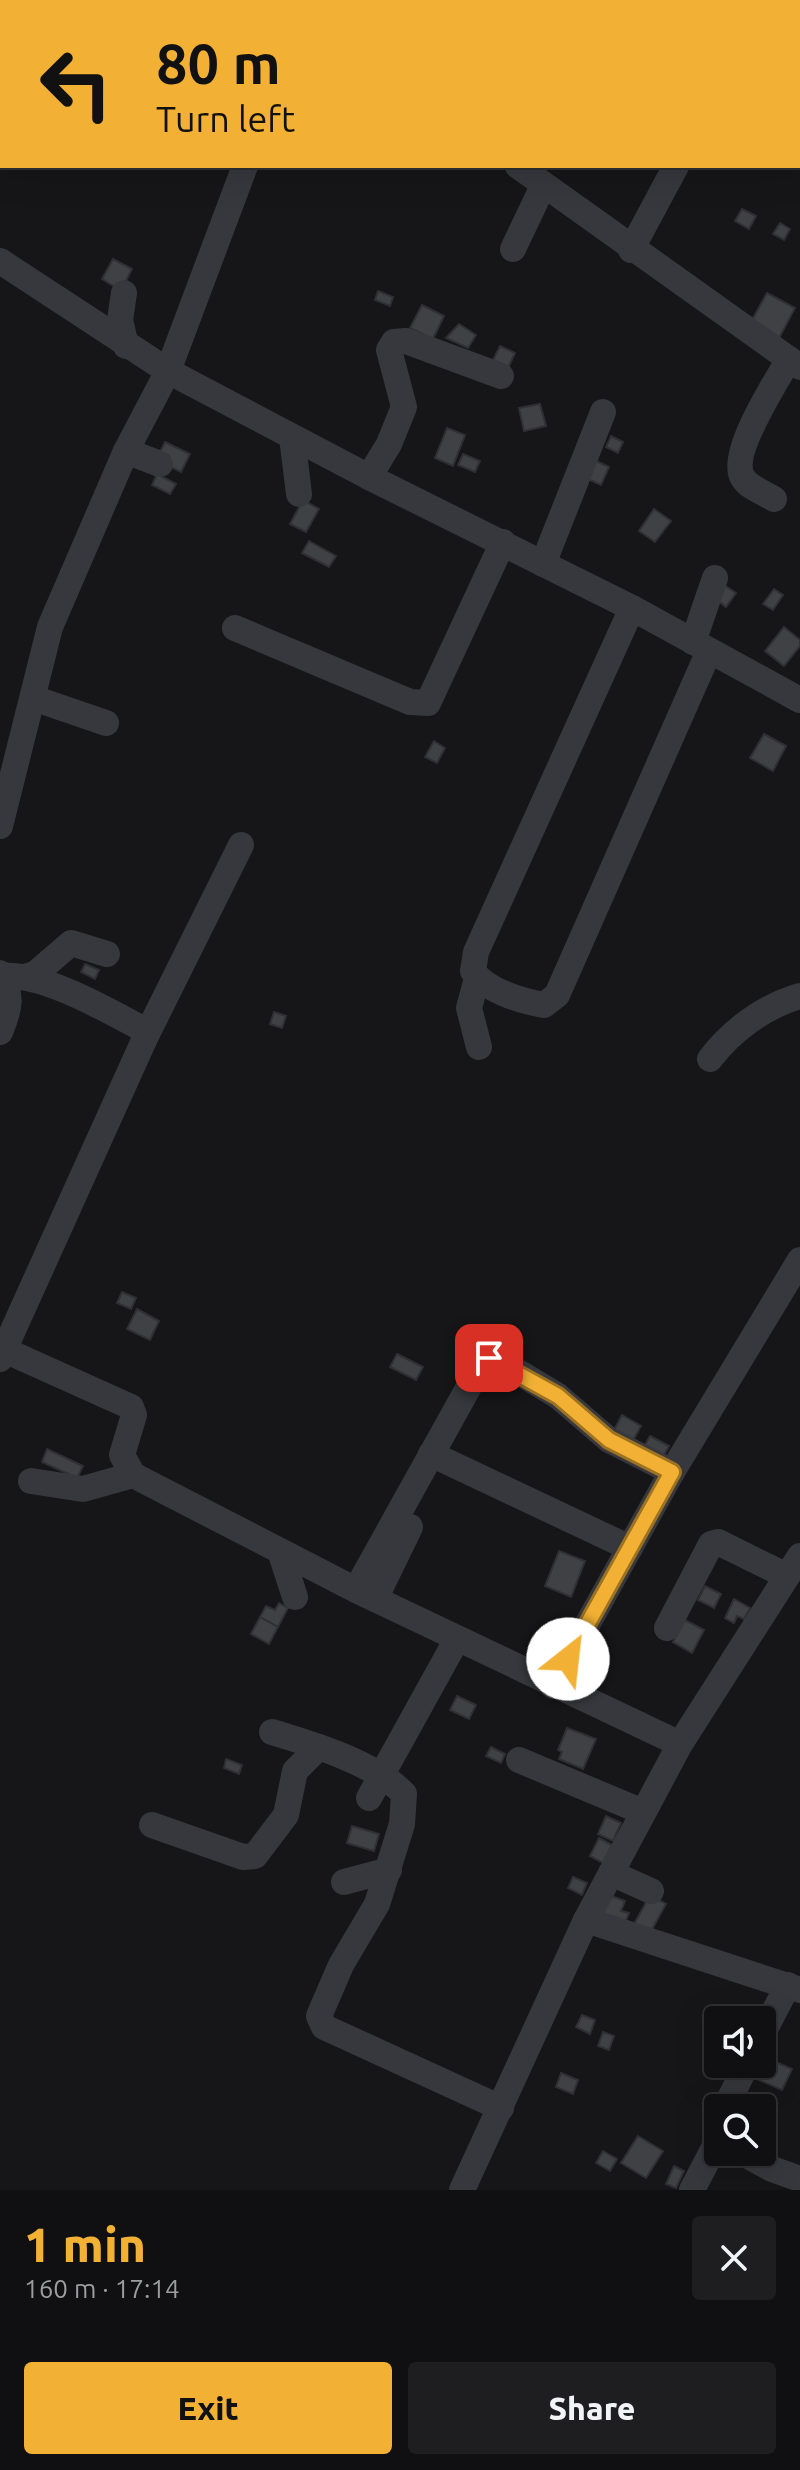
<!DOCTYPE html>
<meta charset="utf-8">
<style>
:root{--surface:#101012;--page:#1e1e20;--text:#f1f3f6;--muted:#9c9d9f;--line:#303032;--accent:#f2b134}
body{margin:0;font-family:Ubuntu,sans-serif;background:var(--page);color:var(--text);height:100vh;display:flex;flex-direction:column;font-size:30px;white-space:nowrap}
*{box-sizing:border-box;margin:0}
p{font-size:26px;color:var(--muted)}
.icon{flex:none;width:44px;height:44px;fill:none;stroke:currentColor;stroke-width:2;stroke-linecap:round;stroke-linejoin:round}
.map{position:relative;height:2190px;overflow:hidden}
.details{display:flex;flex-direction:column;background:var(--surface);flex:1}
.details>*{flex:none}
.top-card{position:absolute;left:0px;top:0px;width:800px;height:168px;box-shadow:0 8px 32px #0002,0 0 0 2px var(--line);background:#f2b134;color:#111;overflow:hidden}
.tools{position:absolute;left:704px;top:2006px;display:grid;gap:16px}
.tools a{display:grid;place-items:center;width:72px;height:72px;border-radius:8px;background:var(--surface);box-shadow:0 8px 32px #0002,0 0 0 2px var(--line);font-size:40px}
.pin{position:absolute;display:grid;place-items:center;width:68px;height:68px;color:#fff;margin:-34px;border-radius:16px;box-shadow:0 4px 12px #0006}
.me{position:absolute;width:88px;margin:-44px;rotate:29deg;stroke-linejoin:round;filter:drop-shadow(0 0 6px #0008)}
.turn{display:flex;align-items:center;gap:28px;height:168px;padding:0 24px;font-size:36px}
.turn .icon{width:104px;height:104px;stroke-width:2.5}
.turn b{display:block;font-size:56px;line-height:68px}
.round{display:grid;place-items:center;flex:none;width:84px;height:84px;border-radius:8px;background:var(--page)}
.headline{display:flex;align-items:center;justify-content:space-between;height:136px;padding:0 24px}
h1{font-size:48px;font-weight:800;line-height:60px;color:var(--accent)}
.button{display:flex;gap:16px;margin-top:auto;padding:16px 24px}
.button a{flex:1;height:92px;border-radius:8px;background:var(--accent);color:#111;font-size:32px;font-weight:800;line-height:92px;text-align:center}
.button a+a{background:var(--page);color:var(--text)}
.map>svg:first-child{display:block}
.building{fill:#404145;stroke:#303034;stroke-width:2}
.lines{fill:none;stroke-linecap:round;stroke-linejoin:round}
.minor{stroke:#37383d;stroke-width:26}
.route-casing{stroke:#9d7322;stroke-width:20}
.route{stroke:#f2b134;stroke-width:14}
</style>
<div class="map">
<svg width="800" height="2190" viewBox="0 0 800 2190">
<rect width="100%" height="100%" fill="#161618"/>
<!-- building -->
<g class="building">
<path d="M742,209l14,7 -7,13 -14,-8z"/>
<path d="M780,223l10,6 -6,11 -11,-6z"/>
<path d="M113,259l19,10 -8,16 -9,2 -13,-8z"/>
<path d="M378,291l15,6 -3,9 -15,-6z"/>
<path d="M767,293l28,15 -18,34 -29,-15z"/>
<path d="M422,305l22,11 -11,23 -23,-11z"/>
<path d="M459,324l17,11 -8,13 -22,-10z"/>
<path d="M500,346l15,7 -7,15 -15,-8z"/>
<path d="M540,404l6,22 -22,5 -5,-23z"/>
<path d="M447,428l18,7 -12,31 -18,-8z"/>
<path d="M611,436l12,6 -5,11 -12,-6z"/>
<path d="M165,442l25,12 -9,18 -25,-12z"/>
<path d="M463,454l17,7 -5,11 -17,-7z"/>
<path d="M590,458l19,9 -8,18 -20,-9z"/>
<path d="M157,474l19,10 -6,10 -18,-9z"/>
<path d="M303,500l16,9 -13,23 -16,-8z"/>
<path d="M654,509l17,12 -16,21 -16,-11z"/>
<path d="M309,541l27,15 -7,11 -27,-14z"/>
<path d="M721,583l15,10 -10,14 -15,-11z"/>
<path d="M774,589l9,6 -10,15 -10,-6z"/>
<path d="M784,627l16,13v6l-16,20 -19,-15z"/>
<path d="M764,734l22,12 -13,25 -23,-13z"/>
<path d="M434,741l11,7 -8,15 -12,-6z"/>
<path d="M85,964l14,6 -4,9 -14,-7z"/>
<path d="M274,1012l12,4 -4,12 -12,-4z"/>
<path d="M122,1292l14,6 -5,11 -14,-6z"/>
<path d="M137,1309l22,12 -9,19 -23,-11z"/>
<path d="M397,1354l26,13 -7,13 -26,-13z"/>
<path d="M622,1415l19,11 -17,31 -19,-10z"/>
<path d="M650,1436l19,10 -10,18 -19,-10z"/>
<path d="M47,1449l36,17 -6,12 -35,-16z"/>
<path d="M559,1551l26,10 -14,36 -26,-11z"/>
<path d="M705,1586l16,8 -7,14 -16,-8z"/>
<path d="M734,1599l16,9 -6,11 -7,-3 -3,7 -9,-5z"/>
<path d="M279,1603l9,5 -10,19 -18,-10 6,-11 9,4z"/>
<path d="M260,1617l18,10 -9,17 -18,-10z"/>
<path d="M685,1620l19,10 -12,23 -19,-11z"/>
<path d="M457,1696l19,9 -7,14 -19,-9z"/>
<path d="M567,1728l29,11 -13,30 -24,-10 3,-7 -4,-2z"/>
<path d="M491,1747l14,7 -4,9 -15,-7z"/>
<path d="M226,1759l16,6 -3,9 -15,-6z"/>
<path d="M606,1816l15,7 -8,18 -15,-7z"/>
<path d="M352,1826l27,8 -5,17 -27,-8z"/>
<path d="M599,1838l13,7 -9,18 -13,-7z"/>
<path d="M573,1877l14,6 -5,12 -14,-7z"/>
<path d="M609,1895l16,6 -4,10 8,2 -4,10 -24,-7z"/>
<path d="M650,1895l16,9 -17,31 -16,-9z"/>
<path d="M582,2015l13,5 -5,14 -14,-7z"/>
<path d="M603,2032l11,4 -5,14 -11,-4z"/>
<path d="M762,2056l30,13 -10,21 -32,-14 5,-12h7z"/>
<path d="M561,2073l17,7 -5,14 -17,-7z"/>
<path d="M638,2136l25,15 -17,27 -25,-15z"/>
<path d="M603,2151l14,8 -7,12 -14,-8z"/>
<path d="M674,2166l10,5 -8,17 -10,-4z"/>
</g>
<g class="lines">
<!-- minor -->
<g class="minor">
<path d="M240,0l3,2"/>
<path d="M314,2l1,-2"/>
<path d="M754,2l1,-2"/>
<path d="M518,166l282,201"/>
<path d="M513,249l30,-63"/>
<path d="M631,250l45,-84"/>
<path d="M0,261l168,110 201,106 263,131 168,92"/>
<path d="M124,293l-4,27 6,26"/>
<path d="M292,437l7,57"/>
<path d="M126,451l34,13"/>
<path d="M369,477l20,-33 15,-37 -15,-57 5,-8 12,-1 95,35"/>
<path d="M774,499c-9,-6 -25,-11 -31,-21 -15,-23 33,-96 46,-119"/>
<path d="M543,564l60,-152"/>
<path d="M632,608l-156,344 -3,19c13,20 49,30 71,34l13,-10 152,-344"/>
<path d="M235,628l175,74 18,1 75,-161"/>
<path d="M693,642l22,-64"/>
<path d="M33,698l73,25"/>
<path d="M0,826l50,-199 76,-176 42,-80 77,-205"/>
<path d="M0,973c13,22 10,35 0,59"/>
<path d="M24,977l11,-3 36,-31 36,11"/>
<path d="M477,978l-8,30 10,39"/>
<path d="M145,1038l96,-193"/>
<path d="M710,1059c22,-29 55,-53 90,-63"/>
<path d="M0,1348l131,59 3,8 -12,40 11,20 223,115 324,154 -94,176 214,70"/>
<path d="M0,1359l145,-321 -4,-10c-36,-19 -98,-55 -139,-52"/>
<path d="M431,1454l199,94"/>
<path d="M31,1481l52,8 50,-14"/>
<path d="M280,1551l15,46"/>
<path d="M356,1590l120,-216 13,-16 11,3 58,35 51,44 63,32"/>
<path d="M375,1599l35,-72"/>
<path d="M667,1628l44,-84 7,-2 69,34"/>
<path d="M553,1686l119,-214 128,-212"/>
<path d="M272,1732c40,12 103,31 132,62l-2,30 -25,80 -36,61 -22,51 5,11 177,81"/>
<path d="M680,1744l120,-188"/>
<path d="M519,1760l124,52"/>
<path d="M369,1798l88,-159"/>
<path d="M152,1825l91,32 12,-1 31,-41 9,-44 24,-24"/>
<path d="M611,1873l40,18"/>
<path d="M344,1882l45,-12"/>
<path d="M762,2035l26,-50"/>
<path d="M725,2108l22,-44"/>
<path d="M741,2152l31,17 28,10"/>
<path d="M462,2190l124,-270"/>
<path d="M692,2190l26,-50"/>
</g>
</g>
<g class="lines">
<defs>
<path id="route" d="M489,1358l69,38 51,44 63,32 -104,187"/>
</defs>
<!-- route casing -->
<use href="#route" class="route-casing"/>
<!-- route -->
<use href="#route" class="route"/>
</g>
</svg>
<div class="tools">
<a><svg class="icon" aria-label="sound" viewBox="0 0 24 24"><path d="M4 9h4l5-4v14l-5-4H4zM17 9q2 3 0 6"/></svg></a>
<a><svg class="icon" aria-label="search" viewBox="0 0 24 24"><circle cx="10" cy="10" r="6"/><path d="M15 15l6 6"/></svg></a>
</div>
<div class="pin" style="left:489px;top:1358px;background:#d93025"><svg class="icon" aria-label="arrive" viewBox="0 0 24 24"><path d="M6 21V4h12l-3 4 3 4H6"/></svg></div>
<svg class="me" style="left:568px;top:1659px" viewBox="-20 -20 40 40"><circle r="19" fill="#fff"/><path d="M0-13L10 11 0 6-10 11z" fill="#f2b134"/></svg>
<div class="top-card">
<div class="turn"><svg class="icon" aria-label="left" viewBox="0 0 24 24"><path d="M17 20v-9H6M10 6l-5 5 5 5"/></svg><div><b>80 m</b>Turn left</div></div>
</div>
</div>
<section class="details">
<div class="headline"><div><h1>1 min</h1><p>160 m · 17:14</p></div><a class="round"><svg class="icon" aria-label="close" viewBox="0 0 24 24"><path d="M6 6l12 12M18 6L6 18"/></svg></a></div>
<div class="button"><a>Exit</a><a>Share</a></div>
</section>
